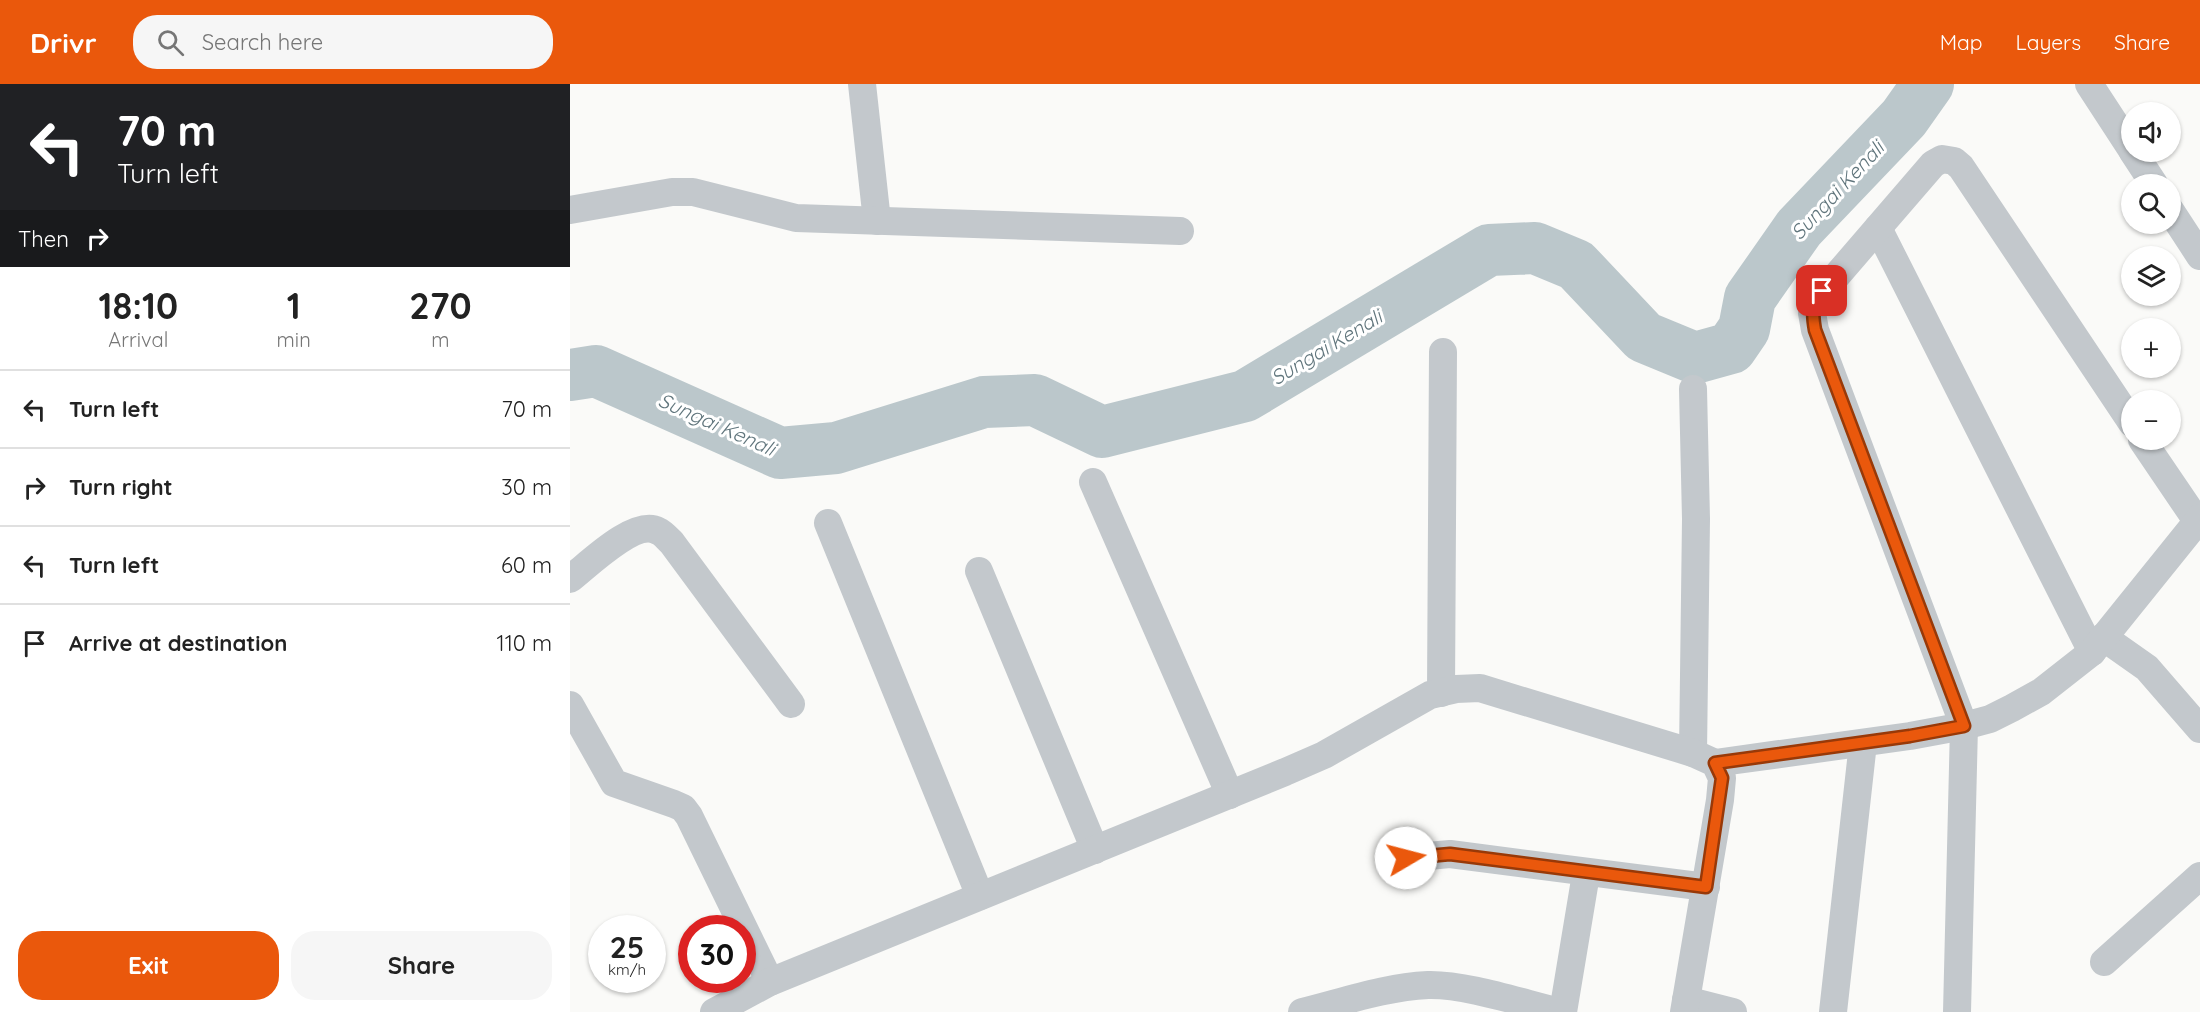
<!DOCTYPE html>
<meta charset="utf-8">
<style>
:root{--surface:#fff;--page:#f6f6f6;--text:#222;--muted:#767676;--line:#e0e0e0;--accent:#ea580c}
body{margin:0;font-family:Quicksand,sans-serif;background:var(--page);color:var(--text);height:100vh;display:flex;flex-direction:column;font-size:22px;white-space:nowrap}
*{box-sizing:border-box;margin:0}
p{font-size:20px;color:var(--muted)}
.icon{flex:none;width:33px;height:33px;fill:none;stroke:currentColor;stroke-width:2;stroke-linecap:round;stroke-linejoin:round}
.map{position:relative;flex:1;overflow:hidden}
.panel{display:flex;flex-direction:column;background:var(--surface);width:570px}
.panel>*{flex:none}
.guide{background:#202124;color:#fff;overflow:hidden}
.fabs{position:absolute;left:1551px;top:18px;display:grid;gap:12px}
.fabs a{display:grid;place-items:center;width:60px;height:60px;border-radius:50%;background:var(--surface);box-shadow:0 2px 4px #0004;font-size:30px}
.speed{position:absolute;left:18px;top:831px;display:flex;gap:12px;font-size:30px;font-weight:700;text-align:center}
.speed>*{display:grid;place-content:center;width:78px;height:78px;border-radius:50%;background:var(--surface);box-shadow:0 2px 4px #0004;line-height:1}
.speed small{font-size:15px;font-weight:400}
.speed .limit{border:9px solid #d22;background:#fff;color:#111}
.pin{position:absolute;display:grid;place-items:center;width:51px;height:51px;color:#fff;margin:-26px;border-radius:12px;box-shadow:0 3px 9px #0006}
.me{position:absolute;width:66px;margin:-33px;rotate:82deg;stroke-linejoin:round;filter:drop-shadow(0 0 4px #0008)}
.turn{display:flex;align-items:center;gap:21px;height:126px;padding:0 18px;font-size:27px}
.turn .icon{width:78px;height:78px;stroke-width:2.5}
.turn b{display:block;font-size:42px;line-height:51px}
.then{display:flex;align-items:center;height:57px;padding:0 18px;background:#0003;gap:12px;font-size:22px}
.eta{display:flex;justify-content:space-evenly;align-items:center;height:102px;text-align:center}
.eta b{font-size:36px;font-weight:700;line-height:42px}
.primary-button{display:flex;gap:12px;margin-top:auto;padding:12px 18px}
.primary-button a{flex:1;height:69px;border-radius:24px;background:var(--accent);color:#fff;font-size:24px;font-weight:700;line-height:69px;text-align:center}
.primary-button a+a{background:var(--page);color:var(--text)}
ul{padding:0;list-style:none}
li{display:flex;align-items:center;gap:18px;height:78px;padding:0 18px;border-top:2px solid var(--line)}
li div{flex:1}
li b{display:block;font-size:22px}
li em{font-style:normal}
header{display:flex;align-items:center;gap:36px;box-sizing:border-box;height:84px;padding:0 30px;background:var(--accent);color:#fff}
header strong{font-size:28px}
nav{display:flex;gap:33px;margin-inline-start:auto;font-size:21px}
.search{width:420px;height:54px;background:var(--page);display:flex;align-items:center;gap:15px;box-sizing:border-box;padding:0 21px;border-radius:24px;color:var(--muted);font-size:22px}
main{display:flex;flex:1;min-height:0}
.map>svg:first-child{display:block}
.lines{fill:none;stroke-linecap:round;stroke-linejoin:round}
.river{stroke:#bbc7cb;stroke-width:52}
.minor{stroke:#c3c8cc;stroke-width:28}
.route-casing{stroke:#983908;stroke-width:15}
.route{stroke:#ea580c;stroke-width:10}
.labels{text-anchor:middle;dominant-baseline:central;stroke-width:6;stroke-linejoin:round;paint-order:stroke}
.water-label{font-size:20px;font-style:italic;fill:#60757c;stroke:#fff}
</style>
<header>
<strong>Drivr</strong>
<div class="search"><svg class="icon" aria-label="search" viewBox="0 0 24 24"><circle cx="10" cy="10" r="6"/><path d="M15 15l6 6"/></svg>Search here</div>
<nav><a>Map</a><a>Layers</a><a>Share</a></nav>
</header>
<main>
<section class="panel">
<div class="guide">
<div class="turn"><svg class="icon" aria-label="left" viewBox="0 0 24 24"><path d="M17 20v-9H6M10 6l-5 5 5 5"/></svg><div><b>70 m</b>Turn left</div></div>
<div class="then">Then<svg class="icon" aria-label="right" viewBox="0 0 24 24"><path d="M7 20v-9h11M14 6l5 5-5 5"/></svg></div>
</div>
<div class="eta">
<div><b>18:10</b><p>Arrival</p></div>
<div><b>1</b><p>min</p></div>
<div><b>270</b><p>m</p></div>
</div>
<ul>
<li><svg class="icon" aria-label="left" viewBox="0 0 24 24"><path d="M17 20v-9H6M10 6l-5 5 5 5"/></svg><div><b>Turn left</b></div><em>70 m</em></li>
<li><svg class="icon" aria-label="right" viewBox="0 0 24 24"><path d="M7 20v-9h11M14 6l5 5-5 5"/></svg><div><b>Turn right</b></div><em>30 m</em></li>
<li><svg class="icon" aria-label="left" viewBox="0 0 24 24"><path d="M17 20v-9H6M10 6l-5 5 5 5"/></svg><div><b>Turn left</b></div><em>60 m</em></li>
<li><svg class="icon" aria-label="arrive" viewBox="0 0 24 24"><path d="M6 21V4h12l-3 4 3 4H6"/></svg><div><b>Arrive at destination</b></div><em>110 m</em></li>
</ul>
<div class="primary-button"><a>Exit</a><a>Share</a></div>
</section>
<div class="map">
<svg width="1630" height="928" viewBox="0 0 1630 928">
<rect width="100%" height="100%" fill="#fafaf8"/>
<g class="lines">
<!-- river -->
<path class="river" d="M0,291l26,-4 184,82 56,-5 148,-46 51,-2 67,32 143,-36 244,-146 46,-2 41,17 68,72 51,21 36,-10 13,-19 6,-31 49,-70 105,-110 24,-34"/>
<!-- minor -->
<g class="minor">
<path d="M292,0l15,137"/>
<path d="M1519,0l43,66"/>
<path d="M1563,68l21,32"/>
<path d="M0,126l102,-18h21l103,26 384,13"/>
<path d="M1600,126l30,46"/>
<path d="M1308,144l214,424"/>
<path d="M1123,305l3,130 -3,234"/>
<path d="M1572,356l55,81"/>
<path d="M523,398l137,313"/>
<path d="M258,439l152,373"/>
<path d="M409,487l116,279"/>
<path d="M0,495c17,-13 65,-61 88,-48 5,2 10,8 14,12l119,161"/>
<path d="M1533,553l44,31 53,61"/>
<path d="M871,609l2,-341"/>
<path d="M0,621l44,78 60,21 9,4 6,8 81,166"/>
<path d="M1145,679l195,-27 54,-10 26,-7 22,-11 29,-16 51,-40 108,-134"/>
<path d="M836,774l44,-4 256,33"/>
<path d="M1534,878l96,-86"/>
<path d="M1116,916l47,12"/>
<path d="M144,928l56,-30 515,-210 39,-17 106,-60 26,-6 24,-1 213,65 22,10 7,15 -2,22 -36,212"/>
<path d="M732,928c41,-10 83,-25 126,-27 38,-1 94,18 132,27"/>
<path d="M993,928l23,-138"/>
<path d="M1263,928l30,-269"/>
<path d="M1387,928l7,-286 -149,-396 -3,-17 2,-11 119,-138 9,-5 12,2 7,6 171,256"/>
</g>
</g>
<g class="lines">
<defs>
<path id="route" d="M836,774l44,-4 256,33 16,-109 -7,-15 195,-27 54,-10 -149,-396c-3,-17 -3,-25 7,-39"/>
</defs>
<!-- route casing -->
<use href="#route" class="route-casing"/>
<!-- route -->
<use href="#route" class="route"/>
</g>
<g class="labels">
<!-- water labels -->
<g class="water-label">
<text transform="translate(1267 106) rotate(-47)">Sungai Kenali</text>
<text transform="translate(756 263) rotate(-31)">Sungai Kenali</text>
<text transform="translate(147 340) rotate(24)">Sungai Kenali</text>
</g>
</g>
</svg>
<div class="fabs">
<a><svg class="icon" aria-label="sound" viewBox="0 0 24 24"><path d="M4 9h4l5-4v14l-5-4H4zM17 9q2 3 0 6"/></svg></a>
<a><svg class="icon" aria-label="search" viewBox="0 0 24 24"><circle cx="10" cy="10" r="6"/><path d="M15 15l6 6"/></svg></a>
<a><svg class="icon" aria-label="layers" viewBox="0 0 24 24"><path d="M12 4l9 5-9 5-9-5zM3 14l9 5 9-5"/></svg></a>
<a>+</a>
<a>−</a>
</div>
<div class="speed"><div>25<small>km/h</small></div><div class="limit">30</div></div>
<div class="pin" style="left:1252px;top:207px;background:#d93025"><svg class="icon" aria-label="arrive" viewBox="0 0 24 24"><path d="M6 21V4h12l-3 4 3 4H6"/></svg></div>
<svg class="me" style="left:836px;top:774px" viewBox="-20 -20 40 40"><circle r="19" fill="#fff"/><path d="M0-13L10 11 0 6-10 11z" fill="#ea580c"/></svg>
</div>
</main>
